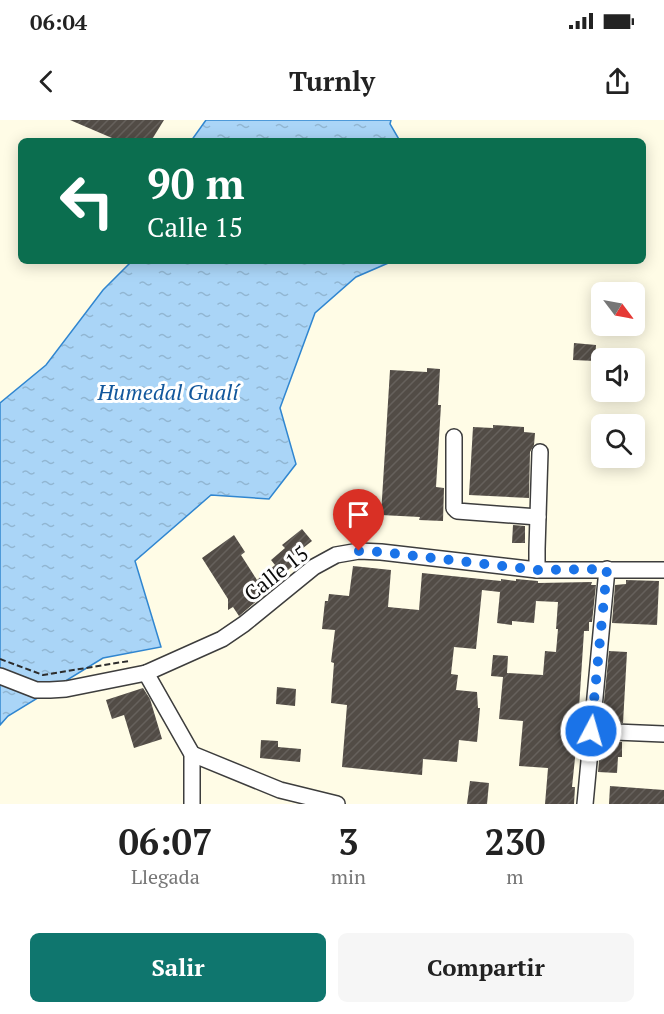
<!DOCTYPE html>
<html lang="es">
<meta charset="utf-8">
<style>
:root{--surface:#fff;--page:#f6f6f6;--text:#222;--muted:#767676;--accent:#0f766e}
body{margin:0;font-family:"PT Serif",serif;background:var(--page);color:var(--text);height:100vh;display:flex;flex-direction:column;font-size:22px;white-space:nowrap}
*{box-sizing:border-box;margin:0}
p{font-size:20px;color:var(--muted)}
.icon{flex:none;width:33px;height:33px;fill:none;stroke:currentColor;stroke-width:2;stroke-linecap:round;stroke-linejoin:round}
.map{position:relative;height:684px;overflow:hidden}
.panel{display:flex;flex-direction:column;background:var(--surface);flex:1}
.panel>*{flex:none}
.hud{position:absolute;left:18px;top:18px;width:628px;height:126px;border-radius:9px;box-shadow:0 3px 15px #0003;background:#0b6e4f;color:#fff;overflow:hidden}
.needle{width:39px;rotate:122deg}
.buttons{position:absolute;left:591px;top:162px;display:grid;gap:12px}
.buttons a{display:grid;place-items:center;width:54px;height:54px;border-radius:9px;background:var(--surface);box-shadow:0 3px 15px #0003;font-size:30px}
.pin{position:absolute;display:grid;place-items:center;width:51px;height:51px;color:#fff;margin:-62px -26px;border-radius:50% 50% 50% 0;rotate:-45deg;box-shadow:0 0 6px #0007}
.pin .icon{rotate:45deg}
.me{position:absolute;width:66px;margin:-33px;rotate:6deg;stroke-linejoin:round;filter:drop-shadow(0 0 4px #0008)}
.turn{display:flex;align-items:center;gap:21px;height:126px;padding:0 30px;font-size:27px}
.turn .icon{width:78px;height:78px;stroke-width:2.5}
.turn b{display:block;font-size:42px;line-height:51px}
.eta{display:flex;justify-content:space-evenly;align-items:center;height:102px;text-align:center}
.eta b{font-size:36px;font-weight:600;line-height:42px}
.cta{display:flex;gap:12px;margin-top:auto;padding:12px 30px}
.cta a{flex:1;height:69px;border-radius:9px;background:var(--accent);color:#fff;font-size:24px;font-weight:600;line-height:69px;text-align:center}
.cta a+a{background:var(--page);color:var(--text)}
.status{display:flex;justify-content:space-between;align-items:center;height:42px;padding:0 30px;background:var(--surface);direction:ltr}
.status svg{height:16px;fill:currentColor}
header{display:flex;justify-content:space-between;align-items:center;height:78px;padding:0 30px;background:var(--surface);font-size:27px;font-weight:600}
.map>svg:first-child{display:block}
.water{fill:url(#water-ripples);stroke:#3086d0;stroke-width:1.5}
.building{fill:url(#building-hatch)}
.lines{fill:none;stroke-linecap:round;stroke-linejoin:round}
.minor-casing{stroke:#3d3d3d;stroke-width:18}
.path{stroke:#2c2c2c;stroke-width:2;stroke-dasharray:6 3;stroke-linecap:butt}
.minor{stroke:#fff;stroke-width:15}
.route{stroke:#1a73e8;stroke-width:10;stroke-dasharray:0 18}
.labels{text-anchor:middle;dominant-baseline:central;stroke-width:6;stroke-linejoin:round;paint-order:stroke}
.street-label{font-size:21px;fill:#0a0a0a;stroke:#fff}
.water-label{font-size:22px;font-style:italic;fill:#12579c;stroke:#fff}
</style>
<div class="status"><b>06:04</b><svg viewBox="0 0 49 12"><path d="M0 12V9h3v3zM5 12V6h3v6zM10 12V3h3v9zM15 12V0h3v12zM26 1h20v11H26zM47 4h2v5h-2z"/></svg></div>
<header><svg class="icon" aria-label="back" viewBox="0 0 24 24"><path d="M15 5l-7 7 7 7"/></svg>Turnly<svg class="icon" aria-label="share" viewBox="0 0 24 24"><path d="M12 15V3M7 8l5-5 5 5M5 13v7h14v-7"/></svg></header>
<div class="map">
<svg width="664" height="684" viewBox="0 0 664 684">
<defs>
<pattern id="water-ripples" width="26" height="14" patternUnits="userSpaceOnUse" patternTransform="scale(1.5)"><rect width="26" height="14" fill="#aad5f7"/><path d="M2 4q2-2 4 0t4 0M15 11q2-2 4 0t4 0" fill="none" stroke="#91b6d2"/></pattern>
<pattern id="building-hatch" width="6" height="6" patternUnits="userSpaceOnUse" patternTransform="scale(1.5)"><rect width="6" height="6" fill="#524c46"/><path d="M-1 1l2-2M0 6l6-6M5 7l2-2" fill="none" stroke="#66615c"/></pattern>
</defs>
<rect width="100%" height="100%" fill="#fffce6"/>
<!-- water -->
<g class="water">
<path d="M206,0h185l-1,4 10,17h-209z"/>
<path d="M132,141h261l-37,16 -41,36 -35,95 16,56 -27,35 -58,-4 -76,66 26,86 -58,11 -95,58 -8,9v-322l46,-38 57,-75z"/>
</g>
<!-- building -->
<g class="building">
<path d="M70,0h94l-13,21h-32z"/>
<path d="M574,223l22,2 -1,16 -22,-1z"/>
<path d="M427,248l13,1 -2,36h3l-5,82 8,1 -1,33 -24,-1 1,-3 -39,-2 9,-145 37,2z"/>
<path d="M493,305l31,2v5l11,1 -1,12 -4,7 -1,46 -60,-3 4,-68 20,1z"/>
<path d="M513,405l12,1v17h-13z"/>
<path d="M302,409l10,12 -23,18 5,6 -30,25 2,3 -27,23 -6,-9 -5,3v-11l-26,-41 32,-23 11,17 -4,3 16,25 18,-15 -4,-5 14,-12 -3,-3z"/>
<path d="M353,446l38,4 -3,37 31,3 3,-37 79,8v-2l15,2v-2l22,2v2l54,-1 -1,3h5l-4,37h-3v9h-5l-7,108 -5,48h3l-1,17h-29l3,-36 -29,-2 4,-45 -24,-2 4,-42 -12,-1 2,-21 15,1 -1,17 36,2 2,-24 11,1 2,-23h-2l2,-27 -22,-1 -2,22 -22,-2v4l-15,-2 3,-31 -18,-2 -6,59 -22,-2 -3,27 7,1 -2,15 21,2 1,16h2l-3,34 -18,-2 -2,22 -34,-3 -1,16 -80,-8 5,-62 -16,-2 3,-40 -3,-1 4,-32 -13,-1 3,-28h3l1,-7 20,2z"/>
<path d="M626,460l33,1 -2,44 -45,-2 3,-38 11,-1z"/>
<path d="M609,531l18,1 -4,71 -21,-1z"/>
<path d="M277,567l19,2 -1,17 -19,-2z"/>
<path d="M143,568l7,11 12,40 -28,9 -10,-33 -12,4 -6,-19z"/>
<path d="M261,620l17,1v6l23,2 -1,13 -40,-4z"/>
<path d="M601,621l21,1v15h-4l-1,16 -19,-1z"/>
<path d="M470,661l19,2 -2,21h-20z"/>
<path d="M610,666l54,4v14h-55z"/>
</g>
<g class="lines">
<defs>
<g id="minor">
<path d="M454,317v71l3,3 81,6"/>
<path d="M537,450v-21l3,-97"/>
<path d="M146,553l46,81v50"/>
<path d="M0,556l36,14h14l16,-1 80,-16 76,-34 22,-15 70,-57 22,-12 23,-4 22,1 156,18h127"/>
<path d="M591,611l73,3"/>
<path d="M192,634l88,36 57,14"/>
<path d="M585,684l22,-235"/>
</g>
</defs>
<!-- minor casing -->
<use href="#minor" class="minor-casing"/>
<!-- path -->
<path class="path" d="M0,539l43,16 86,-14"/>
<!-- minor -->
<use href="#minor" class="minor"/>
</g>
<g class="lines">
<!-- route -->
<path class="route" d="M359,431l22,1 156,18 70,-1 -16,162"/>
</g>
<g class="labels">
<!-- street labels -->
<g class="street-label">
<text transform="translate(276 453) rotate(-38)">Calle 15</text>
</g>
<!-- water labels -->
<g class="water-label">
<text x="168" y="271">Humedal Gualí</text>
</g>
</g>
</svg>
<div class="buttons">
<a><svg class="needle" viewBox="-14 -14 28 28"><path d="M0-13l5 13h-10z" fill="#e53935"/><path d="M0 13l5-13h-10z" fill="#767676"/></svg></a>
<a><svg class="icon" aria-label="sound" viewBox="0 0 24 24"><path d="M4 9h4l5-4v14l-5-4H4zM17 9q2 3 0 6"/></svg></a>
<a><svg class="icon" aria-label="search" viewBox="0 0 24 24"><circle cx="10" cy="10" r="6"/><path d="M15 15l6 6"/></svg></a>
</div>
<div class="pin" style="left:359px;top:431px;background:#d93025"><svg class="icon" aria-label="arrive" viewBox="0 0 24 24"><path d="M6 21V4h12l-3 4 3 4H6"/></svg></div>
<svg class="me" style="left:591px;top:611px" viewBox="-20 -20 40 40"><circle r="17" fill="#1a73e8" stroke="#fff" stroke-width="3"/><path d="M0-11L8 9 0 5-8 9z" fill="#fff"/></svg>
<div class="hud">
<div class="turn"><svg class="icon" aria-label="left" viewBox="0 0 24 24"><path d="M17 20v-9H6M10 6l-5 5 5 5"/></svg><div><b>90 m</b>Calle 15</div></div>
</div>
</div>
<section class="panel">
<div class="eta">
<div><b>06:07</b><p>Llegada</p></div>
<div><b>3</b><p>min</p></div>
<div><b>230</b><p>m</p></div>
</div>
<div class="cta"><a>Salir</a><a>Compartir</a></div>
</section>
